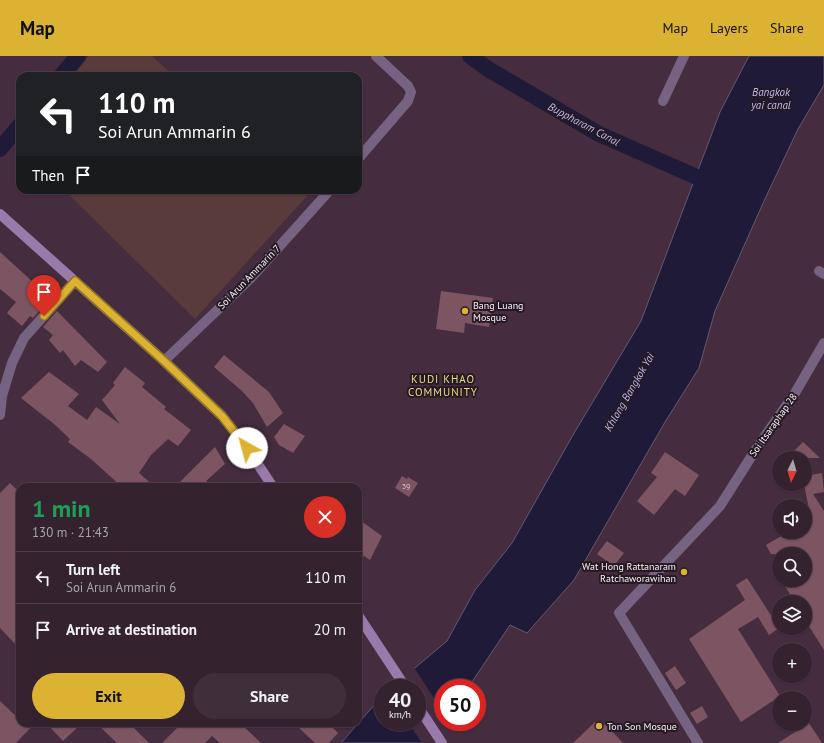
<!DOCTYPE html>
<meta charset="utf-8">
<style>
:root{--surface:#34222f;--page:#3f2f3b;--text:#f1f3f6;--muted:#a9a4aa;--line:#4e3f4b;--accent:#dcb233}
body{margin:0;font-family:"PT Sans",sans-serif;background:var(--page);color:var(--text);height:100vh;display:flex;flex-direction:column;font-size:15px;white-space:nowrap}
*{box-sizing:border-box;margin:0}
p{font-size:13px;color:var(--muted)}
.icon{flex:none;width:22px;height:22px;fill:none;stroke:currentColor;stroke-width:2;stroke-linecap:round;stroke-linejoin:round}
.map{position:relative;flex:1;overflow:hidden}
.panel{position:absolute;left:16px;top:427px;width:346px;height:244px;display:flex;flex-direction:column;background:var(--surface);border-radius:12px;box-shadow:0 1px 3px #0004,0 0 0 1px var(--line)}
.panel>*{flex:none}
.top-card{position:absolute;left:16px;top:16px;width:346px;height:122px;border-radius:12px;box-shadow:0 1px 3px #0004,0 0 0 1px var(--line);background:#202124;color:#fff;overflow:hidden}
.needle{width:26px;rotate:185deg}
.fabs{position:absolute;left:772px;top:395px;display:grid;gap:8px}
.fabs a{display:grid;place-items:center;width:40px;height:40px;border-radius:50%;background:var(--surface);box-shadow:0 1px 3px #0004,0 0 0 1px var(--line);font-size:20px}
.speed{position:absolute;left:374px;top:623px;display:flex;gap:8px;font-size:20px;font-weight:700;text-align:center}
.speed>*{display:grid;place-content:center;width:52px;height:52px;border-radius:50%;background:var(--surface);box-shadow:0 1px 3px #0004,0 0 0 1px var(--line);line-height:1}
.speed small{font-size:10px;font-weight:400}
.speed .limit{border:6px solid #d22;background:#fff;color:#111}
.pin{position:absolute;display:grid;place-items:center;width:34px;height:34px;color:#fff;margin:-41px -17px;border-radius:50% 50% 50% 0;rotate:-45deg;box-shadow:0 0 4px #0007}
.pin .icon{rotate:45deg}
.me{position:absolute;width:44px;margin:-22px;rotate:322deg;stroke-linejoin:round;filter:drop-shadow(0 0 3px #0008)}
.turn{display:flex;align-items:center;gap:14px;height:84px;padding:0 16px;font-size:18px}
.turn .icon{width:52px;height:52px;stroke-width:2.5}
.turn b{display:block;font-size:28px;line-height:34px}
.then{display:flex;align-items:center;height:38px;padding:0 16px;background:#0003;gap:8px;font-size:15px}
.round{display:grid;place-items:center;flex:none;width:42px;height:42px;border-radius:21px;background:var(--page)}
.headline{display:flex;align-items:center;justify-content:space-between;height:68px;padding:0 16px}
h1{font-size:24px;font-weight:600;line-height:30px;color:#1e9e55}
.action{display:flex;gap:8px;margin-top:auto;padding:8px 16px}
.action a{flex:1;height:46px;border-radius:24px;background:var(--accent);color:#111;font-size:16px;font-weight:600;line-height:46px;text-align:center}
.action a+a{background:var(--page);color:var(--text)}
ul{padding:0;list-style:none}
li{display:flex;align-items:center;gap:12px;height:52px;padding:0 16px;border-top:1px solid var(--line)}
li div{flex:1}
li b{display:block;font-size:15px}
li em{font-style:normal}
header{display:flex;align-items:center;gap:24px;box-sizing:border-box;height:56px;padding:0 20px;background:var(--accent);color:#111}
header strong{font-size:19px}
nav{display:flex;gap:22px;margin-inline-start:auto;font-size:14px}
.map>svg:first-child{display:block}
.green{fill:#583b3a}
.water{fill:#201a39;stroke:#625972}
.pier{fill:#452d3f}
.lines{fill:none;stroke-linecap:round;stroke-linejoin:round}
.canal{stroke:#201a39;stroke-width:16}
.building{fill:#7d5562}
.street{stroke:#766281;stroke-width:10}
.secondary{stroke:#997aab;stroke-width:10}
.route-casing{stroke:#8f7421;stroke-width:10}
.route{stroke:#dcb233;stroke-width:7}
.poi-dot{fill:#dcb233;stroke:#241a22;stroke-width:1.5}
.labels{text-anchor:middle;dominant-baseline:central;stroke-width:4;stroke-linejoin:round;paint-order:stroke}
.number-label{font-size:8px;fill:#dcc7d2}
.street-label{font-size:10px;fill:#fcedf8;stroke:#241a22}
.poi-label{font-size:10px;fill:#fcedf8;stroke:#241a22;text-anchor:start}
.water-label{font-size:11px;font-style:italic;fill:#bfb8f5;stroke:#241a22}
.neighbourhood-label{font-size:11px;letter-spacing:1px;fill:#f4d78b;stroke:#241a22}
</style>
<header>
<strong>Map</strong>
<nav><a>Map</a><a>Layers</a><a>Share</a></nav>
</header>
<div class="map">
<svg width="824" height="687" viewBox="0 0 824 687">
<rect width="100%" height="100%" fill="#452d3f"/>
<!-- green -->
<g class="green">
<path d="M89,0h63l22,20h-101z"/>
<path d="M64,134h236l7,6 -112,123z"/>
</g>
<!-- water -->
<path class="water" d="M749,0h75v29l-26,44 -34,72 -49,110 -16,57 -34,54 -91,158 -47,53 -17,-8 -42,63h-25v34l-9,21h-93l42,-48v27h34v-34h-26l56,-47 28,-51 37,-47 61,-108 68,-114 79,-209z"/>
<!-- pier -->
<path class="pier" d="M413,610l30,46v10h6l-13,21h-14l-14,-21h9v-34h-28z"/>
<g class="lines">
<!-- canal -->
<g class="canal">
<path d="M470,0l18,13 111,65 116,51"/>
<path d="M61,20l17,-20"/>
<path d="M0,93l20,-24"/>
</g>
</g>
<!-- building -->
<g class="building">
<path d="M0,196l47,43 -2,3 3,3 -15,17 -3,-2 -8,10 -15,-13 9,-11 -16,-13z"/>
<path d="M441,235l52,7 -4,29 -24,-4 -1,10 -28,-4z"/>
<path d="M57,255l50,51 -9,10 -17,-12 -6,6 -12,-16 -3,3 -11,-13 4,-5 -10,-8z"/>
<path d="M224,299l45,37 14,21 -16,14 -14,-24 -11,-12 -28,-24z"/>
<path d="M125,311l20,16 -3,4 24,20 -2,2 27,21 -13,16 -10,-7 -17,16 -12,18 16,14h-33l-31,-28 -23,-17 2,-3 -16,-15 -33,-26 28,-26 30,22 -11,12 19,14 9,-13 24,17 -18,-24 13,-15 -2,-2z"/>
<path d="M284,368l21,12 -12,17 -14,-8 -5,-8z"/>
<path d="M803,386l17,16h-33z"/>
<path d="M215,391l10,17 -19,17 7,6h-38z"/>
<path d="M665,396l34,23 -14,21 -10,-7 -21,26 -17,-14 20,-24 -6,-4z"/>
<path d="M822,417l2,19 -11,2 11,17v139l-19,-30v-18h-10l-14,-22h24v-26h-34l-5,-9 22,-13h17v-15l5,-3 -6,-30 1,-8z"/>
<path d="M402,420l5,3 1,-2 10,6 -9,14 -14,-9z"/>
<path d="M10,427l10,10v156l-20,-21v-135z"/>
<path d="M358,463l24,17 -12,24 -12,-8z"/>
<path d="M607,485l17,12 -10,13 -17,-12z"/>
<path d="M747,522l32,50 -10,7 -11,-18 -20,12 42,67 -39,26 -52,-83 56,-39 -9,-15z"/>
<path d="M675,610l11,17 -10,7 -11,-17z"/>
<path d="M0,645l20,19v3h15l-19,20h-16z"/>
<path d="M702,650l6,11 -11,7 -7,-11z"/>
<path d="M595,666l6,5 4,-3 18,19h-50z"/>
<path d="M46,667h36l-19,18z"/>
<path d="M96,667h33l20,20h-32z"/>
<path d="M182,667h58l21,20h-41l-8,-7 -7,7h-43z"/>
<path d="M294,667h34l10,10 -9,10h-14z"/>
<path d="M809,667l13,20h-44z"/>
</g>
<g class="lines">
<!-- street -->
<g class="street">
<path d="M663,45l21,-45"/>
<path d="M358,103l50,-58 3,-9 -3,-6 -32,-30"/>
<path d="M819,215l5,3"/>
<path d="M164,305l87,-83 79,-88"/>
<path d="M0,359l2,-19 10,-33 12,-25 51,-57"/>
<path d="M698,687l-79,-130 101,-107 38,-60 37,-53 29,-50"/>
</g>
<!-- secondary -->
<g class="secondary">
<path d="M0,158l164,147 58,55 25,32 26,39"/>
<path d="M358,559l48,73"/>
<path d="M417,649l25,38"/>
</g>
</g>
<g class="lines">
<defs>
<path id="route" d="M44,260l31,-35 89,80 58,55 25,32"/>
</defs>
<!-- route casing -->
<use href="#route" class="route-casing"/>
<!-- route -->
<use href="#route" class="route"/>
</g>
<!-- markers -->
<g class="poi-dot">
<circle cx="465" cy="255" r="4"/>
<circle cx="684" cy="516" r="4"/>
<circle cx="599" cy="670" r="4"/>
</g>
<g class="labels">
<!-- number labels -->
<g class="number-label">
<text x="406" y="430">39</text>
</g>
<!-- street labels -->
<g class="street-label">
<text transform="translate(249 221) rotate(-46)">Soi Arun Ammarin 7</text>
<text transform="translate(773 369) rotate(-55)">Soi Itsaraphap 28</text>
</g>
<!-- poi labels -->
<g class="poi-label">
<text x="473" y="249">Bang Luang<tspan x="473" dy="12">Mosque</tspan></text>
<text x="676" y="510" text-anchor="end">Wat Hong Rattanaram<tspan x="676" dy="12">Ratchaworawihan</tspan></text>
<text x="607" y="670">Ton Son Mosque</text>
</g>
<!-- water labels -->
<g class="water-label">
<text x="771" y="36">Bangkok<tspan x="771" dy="13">yai canal</tspan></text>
<text transform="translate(584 68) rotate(28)">Buppharam Canal</text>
<text transform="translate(629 336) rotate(-60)">Khlong Bangkok Yai</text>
</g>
<!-- neighbourhood labels -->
<g class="neighbourhood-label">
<text x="443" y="323">KUDI KHAO<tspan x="443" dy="13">COMMUNITY</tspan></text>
</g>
</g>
</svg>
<div class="fabs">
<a><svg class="needle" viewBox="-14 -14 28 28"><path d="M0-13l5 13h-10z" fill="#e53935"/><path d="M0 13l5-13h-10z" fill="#a9a4aa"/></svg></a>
<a><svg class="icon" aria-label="sound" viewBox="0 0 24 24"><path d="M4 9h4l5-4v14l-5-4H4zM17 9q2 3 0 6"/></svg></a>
<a><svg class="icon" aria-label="search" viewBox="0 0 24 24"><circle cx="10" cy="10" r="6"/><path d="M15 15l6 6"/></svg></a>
<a><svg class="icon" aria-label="layers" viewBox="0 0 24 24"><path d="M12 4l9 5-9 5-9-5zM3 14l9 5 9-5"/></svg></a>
<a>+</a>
<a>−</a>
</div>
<div class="speed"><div>40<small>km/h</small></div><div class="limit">50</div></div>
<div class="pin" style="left:44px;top:260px;background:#d93025"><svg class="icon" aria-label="arrive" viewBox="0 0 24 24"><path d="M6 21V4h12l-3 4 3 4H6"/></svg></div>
<svg class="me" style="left:247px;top:392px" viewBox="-20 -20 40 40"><circle r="19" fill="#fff"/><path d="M0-13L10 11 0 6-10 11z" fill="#dcb233"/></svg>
<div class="top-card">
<div class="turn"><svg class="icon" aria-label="left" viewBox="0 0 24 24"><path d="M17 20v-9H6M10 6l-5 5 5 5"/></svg><div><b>110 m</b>Soi Arun Ammarin 6</div></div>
<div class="then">Then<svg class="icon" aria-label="arrive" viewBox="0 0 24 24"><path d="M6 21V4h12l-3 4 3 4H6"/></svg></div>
</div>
<section class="panel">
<div class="headline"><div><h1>1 min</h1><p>130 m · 21:43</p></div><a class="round" style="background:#d93025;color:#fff"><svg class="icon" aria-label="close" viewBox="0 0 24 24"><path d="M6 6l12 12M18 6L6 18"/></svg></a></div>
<ul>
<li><svg class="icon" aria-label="left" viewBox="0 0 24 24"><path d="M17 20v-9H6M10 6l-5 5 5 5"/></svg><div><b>Turn left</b><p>Soi Arun Ammarin 6</p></div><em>110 m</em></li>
<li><svg class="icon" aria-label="arrive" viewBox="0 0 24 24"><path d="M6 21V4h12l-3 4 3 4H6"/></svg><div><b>Arrive at destination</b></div><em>20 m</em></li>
</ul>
<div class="action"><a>Exit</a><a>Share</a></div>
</section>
</div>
